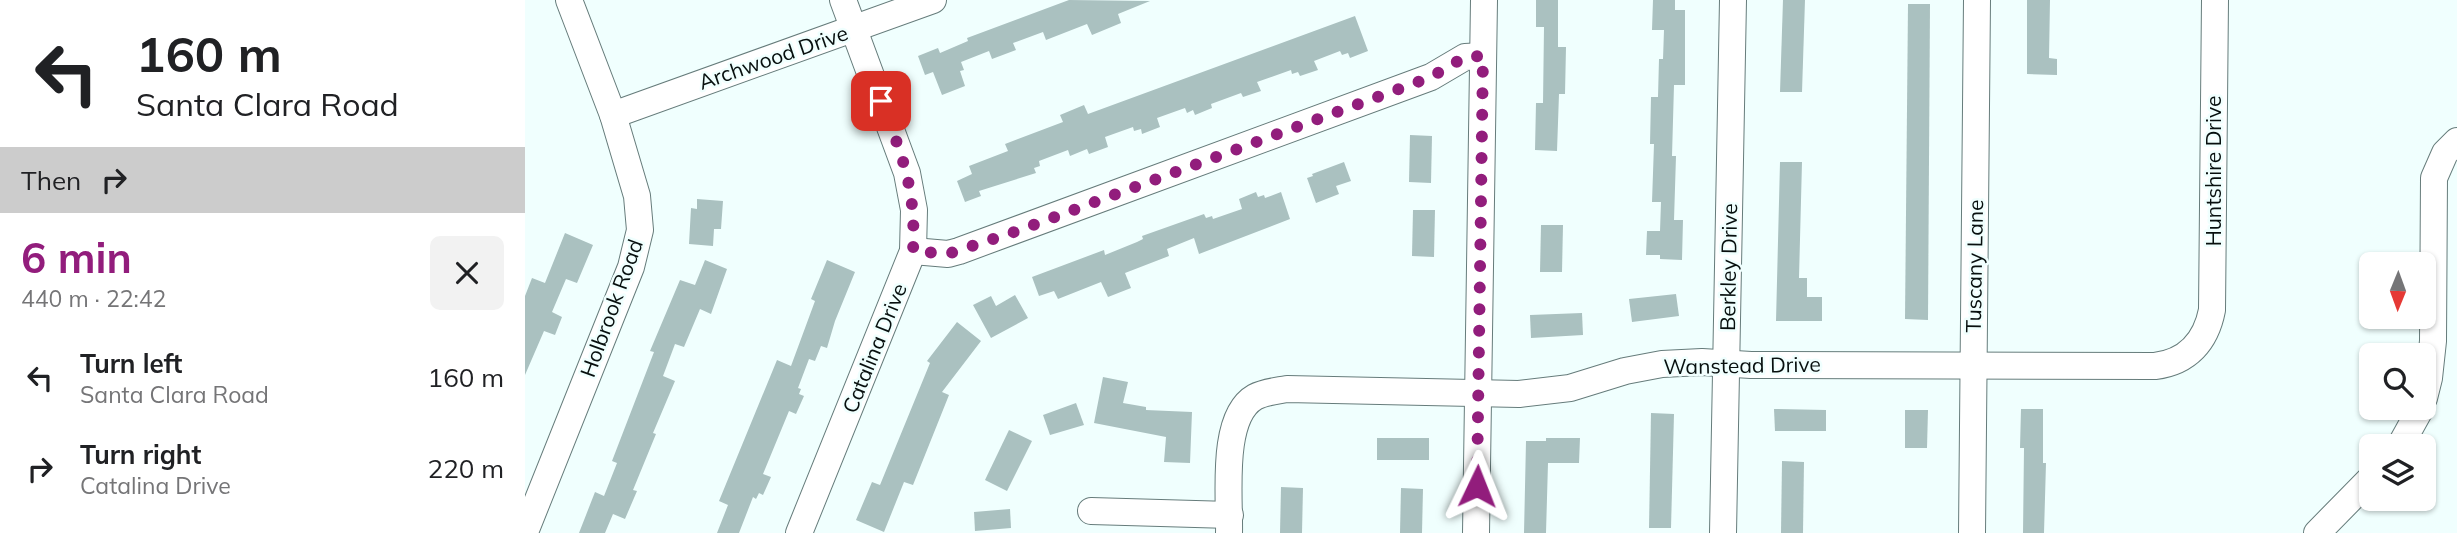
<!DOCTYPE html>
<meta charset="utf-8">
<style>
:root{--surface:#fff;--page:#f2f2f2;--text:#202124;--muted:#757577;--accent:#921d7c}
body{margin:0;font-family:Mulish,sans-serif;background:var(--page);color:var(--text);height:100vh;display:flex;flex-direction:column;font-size:26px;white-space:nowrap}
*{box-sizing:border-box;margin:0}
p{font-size:23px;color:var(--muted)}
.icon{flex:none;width:38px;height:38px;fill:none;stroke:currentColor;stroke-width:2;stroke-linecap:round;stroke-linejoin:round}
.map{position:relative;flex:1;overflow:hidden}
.sheet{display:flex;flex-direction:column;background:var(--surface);width:525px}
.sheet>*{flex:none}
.hud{background:#fff;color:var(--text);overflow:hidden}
.needle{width:46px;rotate:181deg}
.fabs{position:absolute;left:1834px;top:252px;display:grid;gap:14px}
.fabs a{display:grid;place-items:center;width:77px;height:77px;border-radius:10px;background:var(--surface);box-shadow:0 2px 5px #0004;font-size:35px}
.pin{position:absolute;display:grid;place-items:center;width:60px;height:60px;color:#fff;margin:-30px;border-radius:14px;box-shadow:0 4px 10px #0006}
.me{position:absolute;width:77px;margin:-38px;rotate:2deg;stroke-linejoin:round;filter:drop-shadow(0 0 5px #0008)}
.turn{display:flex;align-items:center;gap:24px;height:147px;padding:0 21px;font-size:32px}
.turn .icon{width:91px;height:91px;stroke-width:2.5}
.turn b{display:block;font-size:49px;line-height:60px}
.then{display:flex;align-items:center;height:66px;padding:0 21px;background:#0003;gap:14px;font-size:26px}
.round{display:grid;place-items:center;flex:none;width:74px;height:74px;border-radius:10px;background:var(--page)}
.headline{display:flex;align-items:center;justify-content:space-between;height:119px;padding:0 21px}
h1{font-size:42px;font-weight:700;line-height:52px;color:var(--accent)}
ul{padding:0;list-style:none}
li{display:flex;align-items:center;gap:21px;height:91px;padding:0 21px}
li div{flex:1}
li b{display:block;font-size:26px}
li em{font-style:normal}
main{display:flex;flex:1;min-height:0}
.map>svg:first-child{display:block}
.building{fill:#aac1c0}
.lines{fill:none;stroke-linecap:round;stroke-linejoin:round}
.minor-casing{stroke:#667c7b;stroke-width:28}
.minor{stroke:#fff;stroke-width:26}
.route{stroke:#921d7c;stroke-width:12;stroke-dasharray:0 21.6}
.labels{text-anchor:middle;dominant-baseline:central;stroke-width:5;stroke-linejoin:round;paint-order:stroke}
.street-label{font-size:21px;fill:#070f0e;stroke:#f0fffe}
</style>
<main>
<section class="sheet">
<div class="hud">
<div class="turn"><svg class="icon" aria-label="left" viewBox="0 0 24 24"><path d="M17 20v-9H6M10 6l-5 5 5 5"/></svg><div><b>160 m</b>Santa Clara Road</div></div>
<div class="then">Then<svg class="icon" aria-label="right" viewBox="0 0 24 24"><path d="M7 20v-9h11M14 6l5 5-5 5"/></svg></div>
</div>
<div class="headline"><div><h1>6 min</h1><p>440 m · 22:42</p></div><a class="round"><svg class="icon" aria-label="close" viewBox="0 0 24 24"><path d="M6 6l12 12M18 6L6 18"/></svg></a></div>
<ul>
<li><svg class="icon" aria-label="left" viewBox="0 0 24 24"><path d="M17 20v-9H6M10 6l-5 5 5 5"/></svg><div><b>Turn left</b><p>Santa Clara Road</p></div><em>160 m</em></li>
<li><svg class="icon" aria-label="right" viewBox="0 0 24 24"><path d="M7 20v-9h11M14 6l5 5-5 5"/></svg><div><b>Turn right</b><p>Catalina Drive</p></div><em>220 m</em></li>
</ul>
</section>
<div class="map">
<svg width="1932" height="533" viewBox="0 0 1932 533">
<rect width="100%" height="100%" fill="#f0fffe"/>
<!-- building -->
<g class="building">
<path d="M544,0l81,1 -32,13 3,9 -29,12 -5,-11 -41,16 -3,-8 -30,11 3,7 -24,9 -3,-8 -28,11 3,8 -4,1 5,15 -23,9 -9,-23 -8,3 -7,-19 20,-8 2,5 28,-12 -1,-3z"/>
<path d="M1011,0h22v47h8l-1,47h-6l-2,57 -22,-1 1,-47h7l1,-76h-8z"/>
<path d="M1128,0h22v10h10v75h-11l-2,71h4l-2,64h9l-1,40 -22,-1v-4h-14l1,-24h13l1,-29h-9l2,-58h-4l1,-47h7l1,-38h4l1,-29h-12z"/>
<path d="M1258,0h22l-3,92h-22z"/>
<path d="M1502,0h23l-1,58 8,1v16l-30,-1z"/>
<path d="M1383,4h22l-2,316 -23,-1z"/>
<path d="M830,16l13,35 -18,7 -2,-5 -6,2 -2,-4 -26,10 4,9 -18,6 -2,-4 -6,2 -1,-4 -34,12 4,9 -18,6 -2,-4 -30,11 1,4 -17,7 -2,-5 -6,3 -2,-5 -28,10 3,9 -18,7 -1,-5 -7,2 -1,-4 -28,10 3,10 -19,7 -2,-5 -17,7 -2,-6 -29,11 1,5 -6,2 2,5 -57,18 2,5 -16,6 -8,-21 15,-7 -3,-8 39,-15 -3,-7 58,-22 -3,-7 24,-10 4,9z"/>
<path d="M885,135l22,1 -1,47 -22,-1z"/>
<path d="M819,162l7,19 -15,5 3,8 -23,9 -9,-25 6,-2 -1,-2z"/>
<path d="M1255,162h22l-3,116h8v19h15v24h-46z"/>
<path d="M731,192l2,5 6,-2 1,3 16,-6 9,27 -91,35 -5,-16 -27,11 2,7 -44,17 6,15 -23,9 -7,-15 -43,17 -4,-8 -15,5 -7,-19 72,-27 1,5 32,-13 6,-3 -1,-3 62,-22 2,4 6,-2 1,3 29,-10 -3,-10z"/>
<path d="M172,199l26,2 -2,28h-7l-1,17 -24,-2 2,-36 6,1z"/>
<path d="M888,210h22l-1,47 -22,-1z"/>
<path d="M1016,225h22l-1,47h-22z"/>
<path d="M40,233l28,12 -16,38 -11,-4 -14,33 10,5 -7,18 -11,-4 -19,44v-79l7,-18 13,5z"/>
<path d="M180,260l22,9 -16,45 -11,-5 -16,38 -9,-3 -12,32 12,5 -22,52 3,1 -23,56 4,1 -12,28 -12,-5 -8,19h-26l16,-41 9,4 13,-33 -5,-2 42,-109 -4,-1 30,-71 15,5z"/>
<path d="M302,260l28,12 -20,49 -8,27 -6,-2 -6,15 -6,-2 -11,29 3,1 -2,5 5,2 -8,18 -7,-3 -26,63 8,3 -8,18 -4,-2 -3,6 -3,-2 -14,36h-22l11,-28 -9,-4 58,-141 14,6 24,-65 -4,-2z"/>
<path d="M1151,294l3,22 -47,6 -3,-23z"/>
<path d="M490,295l13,23 -37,20 -18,-33 18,-9 5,10z"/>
<path d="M1057,313l1,22 -52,3 -1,-23z"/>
<path d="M432,322l24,19 -39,51 7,3 -36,90 -9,-3 -20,50 -28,-12 16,-38 8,3 50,-122 -3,-2z"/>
<path d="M578,377l25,5 -5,21 23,4v3l46,2 -2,51 -26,-1 2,-25 -72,-14z"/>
<path d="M551,403l8,22 -34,10 -7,-20z"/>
<path d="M1249,409l52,1v21h-51z"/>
<path d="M1496,409h22v54h3l-2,70h-21l1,-85h-4z"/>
<path d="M1380,410h23l-1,38h-22z"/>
<path d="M1126,413l23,1 -3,114h-22z"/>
<path d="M484,430l23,11 -25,50 -22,-11z"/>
<rect x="852" y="438" width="52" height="22"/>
<path d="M1021,438h34l-1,25h-31l-2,70h-22l2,-92h20z"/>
<path d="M1257,461l22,1 -1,71h-22z"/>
<path d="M756,487l22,1 -1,45h-22z"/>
<path d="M876,488l22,1 -1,44h-22z"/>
<path d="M485,509l1,19 -36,3 -1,-19z"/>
</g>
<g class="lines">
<defs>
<g id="minor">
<path d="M88,115l320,-115"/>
<path d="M388,251l35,3 11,-3 472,-174 34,-20 18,-1"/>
<path d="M1899,398l5,-20 4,-37 1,-163 11,-25 12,-12"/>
<path d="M1875,446l21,-38"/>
<path d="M566,511l139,4"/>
<path d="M0,532l106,-265 9,-37 -3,-34 -24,-81 -44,-115"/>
<path d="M274,533l114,-282 1,-41 -7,-37 -64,-173"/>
<path d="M704,533c1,-35 -9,-116 26,-136 9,-5 21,-6 32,-8l232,5 51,-6 55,-17 37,-7 40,-2 49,3 404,1c33,-4 51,-25 57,-56l3,-310"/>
<path d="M951,533l8,-533"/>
<path d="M1198,533l10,-533"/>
<path d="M1447,533l5,-533"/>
<path d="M1792,533l54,-55"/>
</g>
</defs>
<!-- minor casing -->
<use href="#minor" class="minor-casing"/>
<!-- minor -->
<use href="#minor" class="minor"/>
</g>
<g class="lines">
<!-- route -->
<path class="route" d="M356,101c22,56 35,88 32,150l35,3 69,-23 414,-154 34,-20 18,-1 -6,430"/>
</g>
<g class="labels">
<!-- street labels -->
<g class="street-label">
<text transform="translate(248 57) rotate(-19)">Archwood Drive</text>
<text transform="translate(1688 171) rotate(-90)">Huntshire Drive</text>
<text transform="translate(1449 266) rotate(-89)">Tuscany Lane</text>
<text transform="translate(1203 267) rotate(-89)">Berkley Drive</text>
<text transform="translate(86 308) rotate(-70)">Holbrook Road</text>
<text transform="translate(349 348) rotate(-68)">Catalina Drive</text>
<text transform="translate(1217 365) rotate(-1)">Wanstead Drive</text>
</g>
</g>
</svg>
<div class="fabs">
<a><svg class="needle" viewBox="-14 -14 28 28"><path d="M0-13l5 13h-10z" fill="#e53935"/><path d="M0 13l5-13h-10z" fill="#757577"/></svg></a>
<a><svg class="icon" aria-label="search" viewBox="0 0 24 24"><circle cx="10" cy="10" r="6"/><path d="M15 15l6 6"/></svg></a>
<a><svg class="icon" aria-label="layers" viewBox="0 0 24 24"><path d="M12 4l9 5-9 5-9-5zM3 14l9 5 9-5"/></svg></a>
</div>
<div class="pin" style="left:356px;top:101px;background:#d93025"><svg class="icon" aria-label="arrive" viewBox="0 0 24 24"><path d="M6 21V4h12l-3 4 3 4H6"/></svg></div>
<svg class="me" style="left:952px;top:486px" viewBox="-20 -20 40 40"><path d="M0-17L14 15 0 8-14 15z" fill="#921d7c" stroke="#fff" stroke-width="4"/></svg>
</div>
</main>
